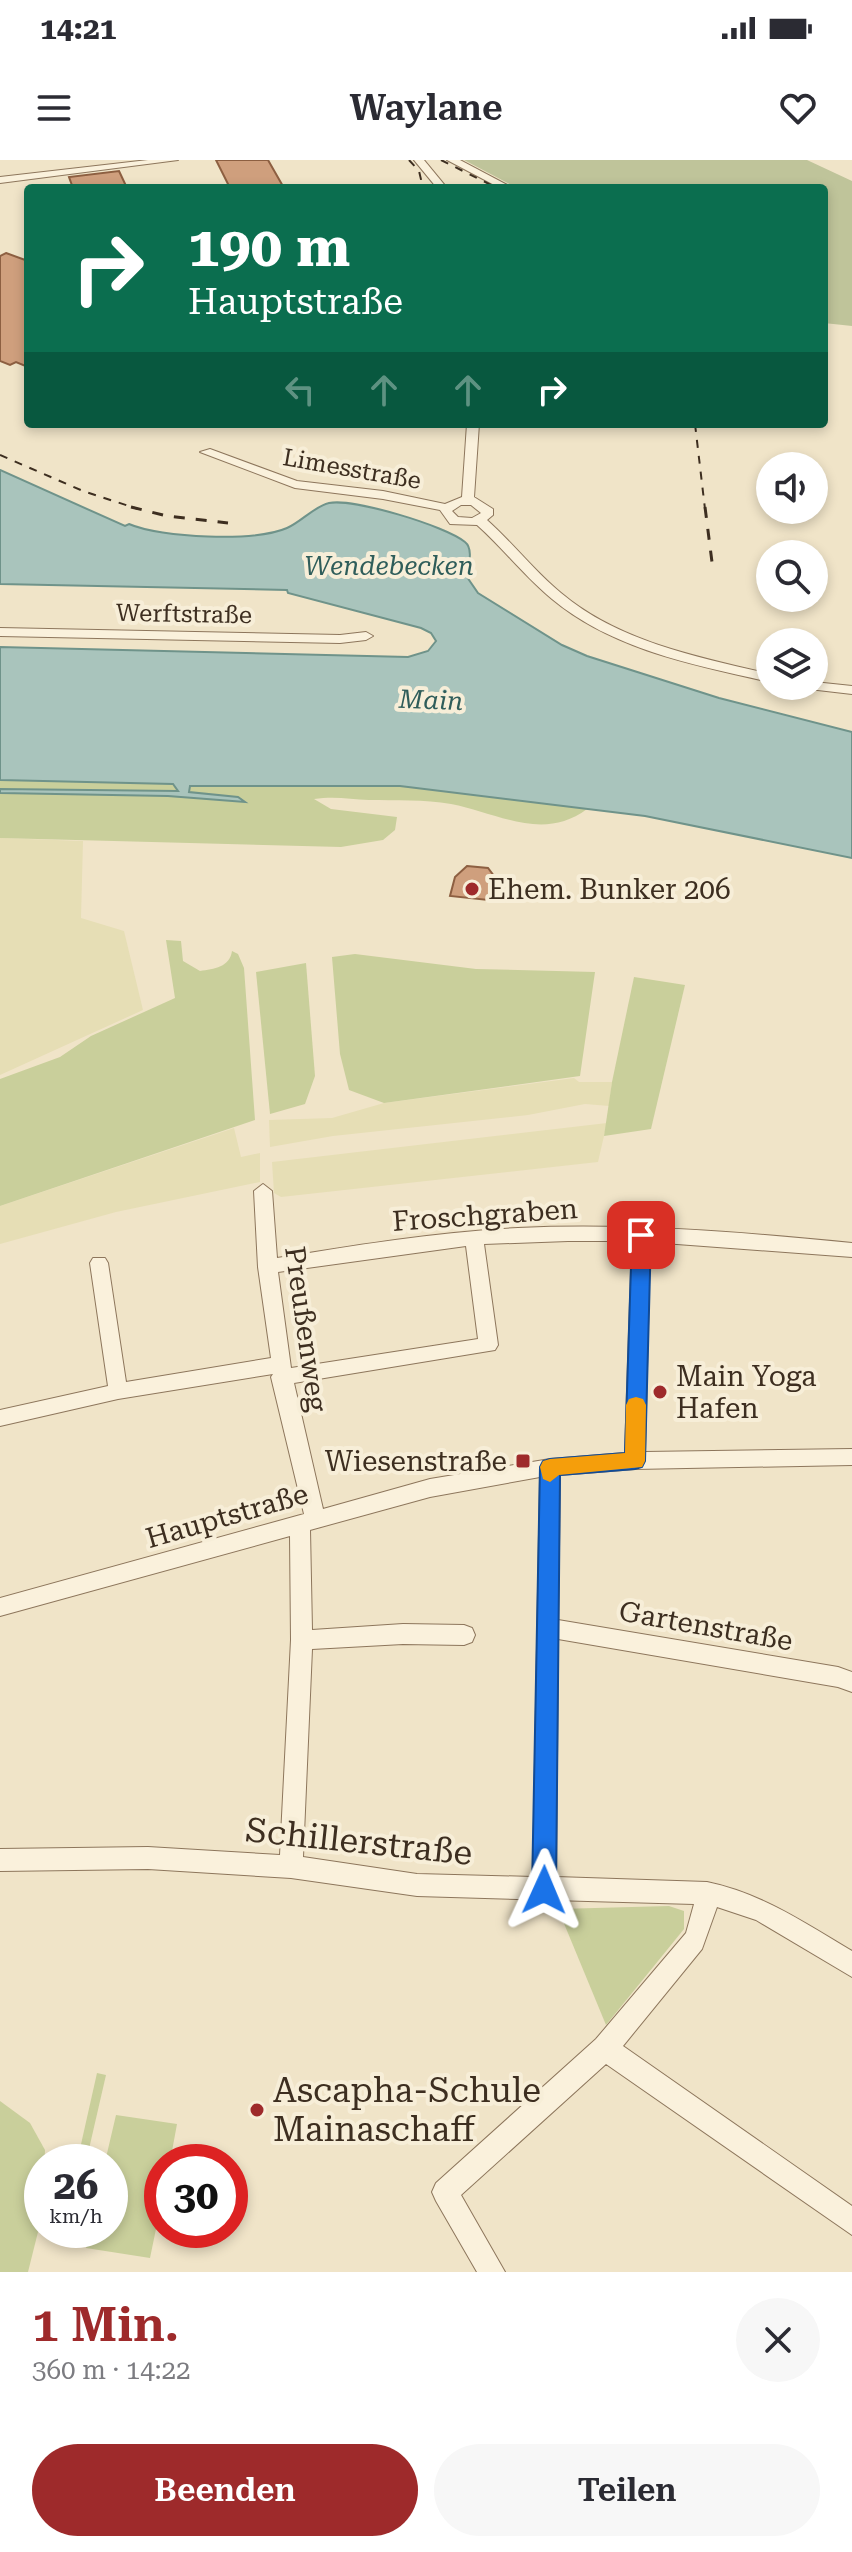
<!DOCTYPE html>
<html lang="de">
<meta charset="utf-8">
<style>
:root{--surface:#fff;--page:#f7f7f7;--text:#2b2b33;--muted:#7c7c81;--accent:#9e2a2b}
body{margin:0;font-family:"Roboto Serif",serif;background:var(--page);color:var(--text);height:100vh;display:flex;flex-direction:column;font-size:30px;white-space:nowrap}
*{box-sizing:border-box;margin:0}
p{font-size:26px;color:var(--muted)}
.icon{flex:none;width:44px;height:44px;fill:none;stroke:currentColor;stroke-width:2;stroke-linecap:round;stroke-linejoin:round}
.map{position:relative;height:2112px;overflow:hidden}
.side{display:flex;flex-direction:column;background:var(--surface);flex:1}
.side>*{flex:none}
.hud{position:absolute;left:24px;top:24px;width:804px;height:244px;border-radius:8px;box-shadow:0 4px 12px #0003;background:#0b6e4f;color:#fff;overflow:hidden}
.controls{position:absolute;left:756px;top:292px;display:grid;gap:16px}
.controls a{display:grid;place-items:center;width:72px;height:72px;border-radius:50%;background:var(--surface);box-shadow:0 4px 12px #0003;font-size:40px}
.speed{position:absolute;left:24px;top:1984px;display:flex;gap:16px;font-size:40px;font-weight:700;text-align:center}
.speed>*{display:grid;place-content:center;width:104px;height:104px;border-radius:50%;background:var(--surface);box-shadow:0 4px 12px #0003;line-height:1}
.speed small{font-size:20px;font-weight:400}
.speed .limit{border:12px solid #d22;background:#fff;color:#111}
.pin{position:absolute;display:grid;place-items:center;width:68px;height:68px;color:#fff;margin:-34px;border-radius:16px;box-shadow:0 4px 12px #0006}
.me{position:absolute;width:88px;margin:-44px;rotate:1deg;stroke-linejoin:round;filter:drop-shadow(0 0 6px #0008)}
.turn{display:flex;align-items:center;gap:28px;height:168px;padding:0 32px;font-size:36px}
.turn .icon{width:104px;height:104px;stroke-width:2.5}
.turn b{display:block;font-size:56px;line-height:68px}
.lanes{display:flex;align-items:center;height:76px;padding:0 32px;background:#0003;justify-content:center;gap:40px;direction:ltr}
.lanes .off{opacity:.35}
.round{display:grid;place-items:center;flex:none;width:84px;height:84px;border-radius:42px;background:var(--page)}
.headline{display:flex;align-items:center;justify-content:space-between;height:136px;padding:0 32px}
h1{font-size:48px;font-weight:600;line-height:60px;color:var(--accent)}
.cta{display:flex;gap:16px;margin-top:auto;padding:16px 32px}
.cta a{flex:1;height:92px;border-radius:48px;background:var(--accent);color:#fff;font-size:32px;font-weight:600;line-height:92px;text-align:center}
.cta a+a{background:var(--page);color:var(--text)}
.status{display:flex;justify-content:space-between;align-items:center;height:56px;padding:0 40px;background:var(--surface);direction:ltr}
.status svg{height:22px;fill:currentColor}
header{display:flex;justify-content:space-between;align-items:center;height:104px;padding:0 32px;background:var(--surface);font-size:36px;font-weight:600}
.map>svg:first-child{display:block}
.farmland{fill:#e6deb5}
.green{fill:#c9cf9b}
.cemetery{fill:#bfc49a}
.water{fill:#a9c4bc;stroke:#6f938a;stroke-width:2}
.building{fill:#cf9f7d;stroke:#8d5f41;stroke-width:2}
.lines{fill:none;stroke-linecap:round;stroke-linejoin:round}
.minor-casing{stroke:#8d765c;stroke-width:2}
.minor{fill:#faf1dc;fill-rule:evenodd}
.rail-far1{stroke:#3d2e20;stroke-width:2;stroke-dasharray:8 8;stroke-linecap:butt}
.rail{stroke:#3d2e20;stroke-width:3;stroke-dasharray:11 11;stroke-linecap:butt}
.route{fill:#1a73e8;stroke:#114b97;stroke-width:2}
.slow{fill:#f59e0b}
.poi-dot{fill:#9e2a2b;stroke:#f7eed8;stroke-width:3}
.labels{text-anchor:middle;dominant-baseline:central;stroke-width:8;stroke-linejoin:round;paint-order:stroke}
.far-street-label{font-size:24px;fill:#3d2e20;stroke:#f7eed8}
.far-water-label{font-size:26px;font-style:italic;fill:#2f5d5a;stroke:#f7eed8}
.poi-label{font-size:28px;fill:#3d2e20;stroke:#f7eed8;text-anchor:start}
.street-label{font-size:28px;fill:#3d2e20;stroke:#f7eed8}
.near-street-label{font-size:34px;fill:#3d2e20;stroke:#f7eed8}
.near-poi-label{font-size:34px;fill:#3d2e20;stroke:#f7eed8;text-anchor:start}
</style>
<div class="status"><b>14:21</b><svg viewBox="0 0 49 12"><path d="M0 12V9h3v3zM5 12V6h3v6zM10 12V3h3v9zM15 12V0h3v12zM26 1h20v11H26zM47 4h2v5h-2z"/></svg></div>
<header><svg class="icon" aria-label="menu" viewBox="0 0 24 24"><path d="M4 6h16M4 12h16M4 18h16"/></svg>Waylane<svg class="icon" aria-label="heart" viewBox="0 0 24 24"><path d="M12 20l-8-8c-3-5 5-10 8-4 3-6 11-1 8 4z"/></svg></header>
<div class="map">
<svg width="852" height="2112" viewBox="0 0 852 2112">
<rect width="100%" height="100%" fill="#f0e4c8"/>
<!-- farmland -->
<g class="farmland">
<path d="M0,678l83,3 -2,77 43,13 19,79 -143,65z"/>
<path d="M574,918l5,4h33l-3,24 -24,-2 -57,11 -195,21 -63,11 -1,-27 63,-2 52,-15z"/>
<path d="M607,963l-9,39 -317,35 -7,-4 -2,-31z"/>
<path d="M234,968l7,29 19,-4v29l-144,30 -116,32v-38z"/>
</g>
<!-- green -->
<g class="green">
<path d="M0,620l174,4 5,8 -179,-3z"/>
<path d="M190,625l210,1 187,23c-44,33 -89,4 -136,-5 -27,-5 -55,-3 -82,-4 -19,-1 -35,-4 -55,-1l17,10 66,8 -2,13 -12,10 -42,7 -341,-9v-45l168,3 75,6 -5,-5 -49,-5z"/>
<path d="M166,780l15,1 2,20 17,10c14,-2 30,-4 32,-20l6,3 6,14 11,152 -255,86v-127l60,-22 31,-21 84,-38z"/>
<path d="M355,794l121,15 119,3 -15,104 -196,27 -35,-13 -9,-36 -8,-97z"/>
<path d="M306,803l9,113 -10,28 -35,10 -14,-142z"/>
<path d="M634,817l51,8 -34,144 -47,7 8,-54z"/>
<path d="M669,1746l15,5v18l-78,96 -48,-116z"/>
<path d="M97,1913l9,2 -20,87h-9z"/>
<path d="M0,1941l30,22 15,27 -3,66 -14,56h-28z"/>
<path d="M116,1955l61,9 -7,38h-8v38l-12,58 -64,-10 4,-18h20v-68h-5z"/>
</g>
<!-- cemetery -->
<path class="cemetery" d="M464,0h343l45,21v145l-28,-3v-135h-307z"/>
<!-- water -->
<path class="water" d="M0,310l125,56 4,-2c32,14 126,18 158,4 14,-6 28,-22 42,-25 24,-5 117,23 136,39 9,7 3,25 2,35l11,16 84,52 25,11 132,42 133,34v126l-207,-42 -245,-30h-210l-1,6 49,5 7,5 -77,-6 -168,-3v-4l178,2 -5,-7 -173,-4v-133l408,10 20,-6 8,-10 -5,-8 -10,-5 -133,-35 -1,-3 -287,-6z"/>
<!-- building -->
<g class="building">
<path d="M216,0h52l16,28h-54z"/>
<path d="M119,11l8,17h-54l-4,-11z"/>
<path d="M6,93l22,8v106l-12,-5 -6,3 -10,-4v-105z"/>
<path d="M467,706l21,2 6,8 -6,24 -38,-4 5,-19z"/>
</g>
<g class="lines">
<defs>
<g id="minor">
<path d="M148,0h30l-178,23v-6z"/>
<path d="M414,0h10l23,28h-10z"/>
<path d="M447,0h13l53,28h-13z"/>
<path d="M467,264h12l-5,73 19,12v6l-6,5c26,23 47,51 74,73 58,49 137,64 209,81v8c-75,-17 -157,-32 -218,-83 -27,-22 -49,-51 -75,-74l-27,-1 -10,-14 -57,-11 -88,-11 -95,-36 10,-3 87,32 86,10 62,13 17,-7zM461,345h10l10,8 -9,5 -14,-1 -6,-6z"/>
<path d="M0,468l340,7 26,-3 7,4 -7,4 -26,3 -340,-7z"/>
<path d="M814,522l38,4v8l-43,-5 -2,-3h7z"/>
<path d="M263,1024l9,7 5,67c80,-13 160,-26 241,-30 112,-5 223,4 334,15v14l-202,-15 -5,210 207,-3v16l-217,4 -75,6 -2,145 280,47 14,5v20l-14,-5 -280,-48 -2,238 151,5c54,11 98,41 145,69v26l-96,-57 -39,-13 -15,42 -79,97 229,160v29l-246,-171 -145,131 44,77h-28l-41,-71 -4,-9 4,-9 160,-144 90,-106 8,-29 -277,-8 -126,-18 -143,-9 -148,2v-22l148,-2 132,8 11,-215 -1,-104 -290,80v-18l304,-84 -33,-137 2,-3 -155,25 -118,27v-16l108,-24 -18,-123 3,-5h12l3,5 18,119 145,-24 -13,-91 -4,-76zM568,1081h64l-7,212 -75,6 -120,20 -107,30 -29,-126 201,-33 3,-5 -14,-101zM466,1086l12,93 -187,29 -13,-96zM540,1317l-7,400 -116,-3 -114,-17 9,-208 91,-5 61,1 8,-3 3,-7 -3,-7 -8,-3 -61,-1 -91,6 -2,-100 120,-33z"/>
</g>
</defs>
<!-- minor casing -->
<use href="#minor" class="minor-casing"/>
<!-- minor -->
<use href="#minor" class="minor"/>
<!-- rail-far1 -->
<g class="rail-far1">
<path d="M409,0l10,11 4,17"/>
<path d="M441,0l56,28"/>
<path d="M695,264l10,85"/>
<path d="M0,295l83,36 55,18"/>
</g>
<!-- rail -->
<g class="rail">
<path d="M131,347l36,9 61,7"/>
<path d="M705,347l8,63"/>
</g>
</g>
<!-- route -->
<path class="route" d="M641,1068l10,7 -6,226 -3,6 -7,2 -75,6 -4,415 -4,8 -8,4 -9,-4 -3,-8 8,-423 3,-6 7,-2 75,-6 7,-218z"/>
<!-- slow -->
<path class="slow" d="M636,1237l7,2 3,6 -1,56 -3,6 -83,8 -9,7 -7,-3 -3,-12 3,-6 7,-2 75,-6 1,-48 3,-6z"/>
<!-- markers -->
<g class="poi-dot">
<circle cx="472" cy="729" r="8"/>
<circle cx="660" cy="1232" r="8"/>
<rect x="515" y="1293" width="16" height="16" rx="4"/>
<circle cx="257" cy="1950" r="8"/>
</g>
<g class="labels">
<!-- far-street labels -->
<g class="far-street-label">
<text transform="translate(352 309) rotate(10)">Limesstraße</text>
<text transform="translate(184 454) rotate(1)">Werftstraße</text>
</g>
<!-- far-water labels -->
<g class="far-water-label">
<text x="389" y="406">Wendebecken</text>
<text transform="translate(431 540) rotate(2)">Main</text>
</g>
<!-- poi labels -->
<g class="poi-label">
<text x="488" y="729">Ehem. Bunker 206</text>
<text x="676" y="1216">Main Yoga<tspan x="676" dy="32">Hafen</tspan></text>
<text x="507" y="1301" text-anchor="end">Wiesenstraße</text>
</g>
<!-- street labels -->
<g class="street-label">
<text transform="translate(485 1055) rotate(-4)">Froschgraben</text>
<text transform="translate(306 1169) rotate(82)">Preußenweg</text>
<text transform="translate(227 1356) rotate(-16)">Hauptstraße</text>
<text transform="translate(706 1466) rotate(10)">Gartenstraße</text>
</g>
<!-- near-street labels -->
<g class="near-street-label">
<text transform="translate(359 1681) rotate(6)">Schillerstraße</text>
</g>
<!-- near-poi labels -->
<g class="near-poi-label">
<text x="273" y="1930">Ascapha-Schule<tspan x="273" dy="39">Mainaschaff</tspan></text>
</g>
</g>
</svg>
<div class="controls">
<a><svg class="icon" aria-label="sound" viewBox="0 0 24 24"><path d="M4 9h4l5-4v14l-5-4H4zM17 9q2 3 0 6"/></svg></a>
<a><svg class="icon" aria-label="search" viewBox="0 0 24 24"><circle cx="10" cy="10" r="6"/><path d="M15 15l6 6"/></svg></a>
<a><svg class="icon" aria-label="layers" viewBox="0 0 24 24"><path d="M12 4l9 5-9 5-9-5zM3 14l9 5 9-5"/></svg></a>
</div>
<div class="speed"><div>26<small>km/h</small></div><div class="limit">30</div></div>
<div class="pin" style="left:641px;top:1075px;background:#d93025"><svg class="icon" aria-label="arrive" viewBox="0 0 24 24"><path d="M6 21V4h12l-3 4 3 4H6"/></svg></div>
<svg class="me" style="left:544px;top:1730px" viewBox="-20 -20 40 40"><path d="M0-17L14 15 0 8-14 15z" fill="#1a73e8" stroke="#fff" stroke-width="4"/></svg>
<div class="hud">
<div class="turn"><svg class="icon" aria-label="right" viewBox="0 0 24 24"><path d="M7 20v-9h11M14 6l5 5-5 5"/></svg><div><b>190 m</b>Hauptstraße</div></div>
<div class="lanes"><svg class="icon off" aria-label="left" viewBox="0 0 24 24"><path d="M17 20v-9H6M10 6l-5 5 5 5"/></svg><svg class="icon off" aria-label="ahead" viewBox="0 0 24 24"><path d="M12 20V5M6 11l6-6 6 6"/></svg><svg class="icon off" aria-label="ahead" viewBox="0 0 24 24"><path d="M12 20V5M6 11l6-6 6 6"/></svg><svg class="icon" aria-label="right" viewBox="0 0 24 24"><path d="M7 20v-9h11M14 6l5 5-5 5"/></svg></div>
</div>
</div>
<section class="side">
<div class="headline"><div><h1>1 Min.</h1><p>360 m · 14:22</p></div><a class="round"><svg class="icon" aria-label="close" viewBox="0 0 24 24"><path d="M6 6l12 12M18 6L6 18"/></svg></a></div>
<div class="cta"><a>Beenden</a><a>Teilen</a></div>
</section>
